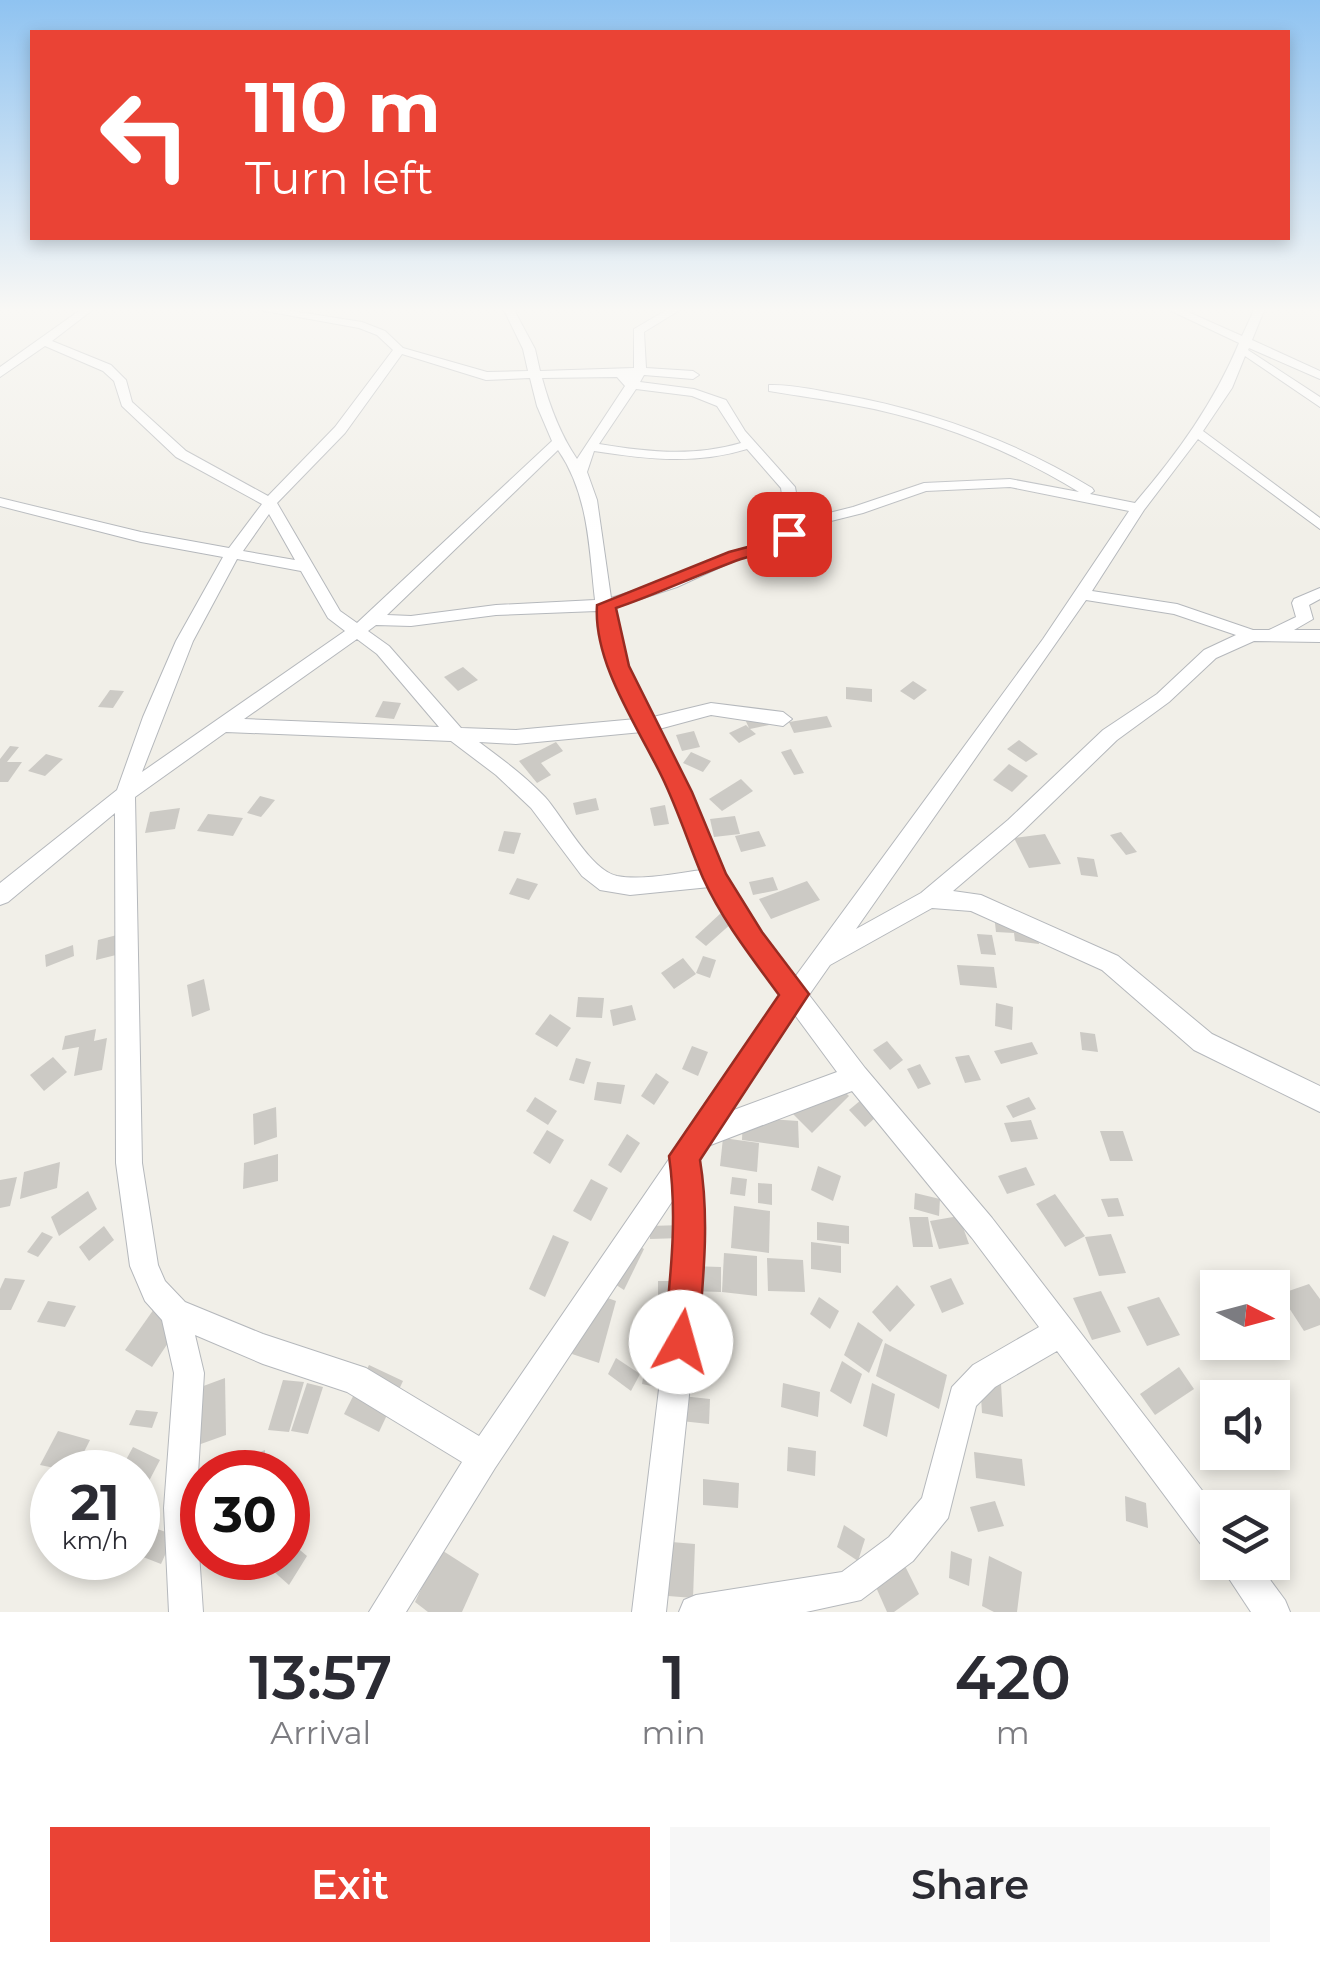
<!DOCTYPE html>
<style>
:root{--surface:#fff;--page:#f7f7f7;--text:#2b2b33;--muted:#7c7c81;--accent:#ea4335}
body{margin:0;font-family:Montserrat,sans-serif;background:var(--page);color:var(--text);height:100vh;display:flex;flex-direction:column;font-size:38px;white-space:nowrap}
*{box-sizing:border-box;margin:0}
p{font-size:32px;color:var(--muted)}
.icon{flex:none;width:55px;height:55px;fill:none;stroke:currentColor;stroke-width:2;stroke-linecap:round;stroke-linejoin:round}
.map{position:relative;height:1612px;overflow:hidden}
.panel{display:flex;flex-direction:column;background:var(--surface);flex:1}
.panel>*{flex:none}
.hud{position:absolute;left:30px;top:30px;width:1260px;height:210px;border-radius:0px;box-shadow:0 5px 15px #0003;background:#ea4335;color:#fff;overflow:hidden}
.needle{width:65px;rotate:96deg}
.buttons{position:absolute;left:1200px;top:1270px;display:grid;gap:20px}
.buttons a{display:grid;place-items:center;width:90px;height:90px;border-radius:0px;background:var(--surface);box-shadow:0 5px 15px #0003;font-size:50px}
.speed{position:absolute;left:30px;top:1450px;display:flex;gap:20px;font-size:50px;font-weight:700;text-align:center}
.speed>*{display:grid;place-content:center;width:130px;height:130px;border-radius:50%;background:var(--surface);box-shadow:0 5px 15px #0003;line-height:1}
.speed small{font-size:25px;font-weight:400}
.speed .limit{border:15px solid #d22;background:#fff;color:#111}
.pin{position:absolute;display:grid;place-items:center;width:85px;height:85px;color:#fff;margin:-42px;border-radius:20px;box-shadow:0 5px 15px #0006}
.me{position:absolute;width:110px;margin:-55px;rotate:7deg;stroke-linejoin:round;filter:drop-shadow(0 0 8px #0008)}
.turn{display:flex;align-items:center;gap:35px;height:210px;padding:0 50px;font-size:45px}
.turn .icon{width:130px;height:130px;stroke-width:2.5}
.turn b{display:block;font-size:70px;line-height:85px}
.eta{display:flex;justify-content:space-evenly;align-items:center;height:170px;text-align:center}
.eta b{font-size:60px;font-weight:600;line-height:70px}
.primary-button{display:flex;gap:20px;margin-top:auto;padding:20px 50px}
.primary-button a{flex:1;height:115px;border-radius:0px;background:var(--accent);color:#fff;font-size:40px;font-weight:600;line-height:115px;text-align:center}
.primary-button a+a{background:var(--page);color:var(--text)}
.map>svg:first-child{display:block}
.building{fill:#cccac5}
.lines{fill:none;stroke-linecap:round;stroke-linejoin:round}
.minor-casing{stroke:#b5b8bc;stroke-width:2}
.minor{fill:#fff;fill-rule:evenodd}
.route{fill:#ea4335;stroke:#982c22;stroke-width:2.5}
</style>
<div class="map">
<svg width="1320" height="1612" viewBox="0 0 1320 1612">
<rect width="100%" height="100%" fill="#f1efe8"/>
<!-- building -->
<g class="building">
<path d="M463,667l15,13 -20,11 -14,-14z"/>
<path d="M913,681l14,9 -13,10 -14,-9z"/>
<path d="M846,687l26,2v13l-26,-3z"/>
<path d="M110,690l14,1 -11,17 -15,-1z"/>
<path d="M383,701l18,2 -7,16 -19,-2z"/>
<path d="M762,712l7,13 -19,4 6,5 -17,9 -10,-10 17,-8 3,3 -6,-13z"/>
<path d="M827,716l5,11 -38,6 -5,-11z"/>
<path d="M694,731l6,16 -18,4 -6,-16z"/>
<path d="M1019,740l19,14 -12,8 -19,-13z"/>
<path d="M556,742l7,9 -22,12 10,12 -14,8 -18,-22z"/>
<path d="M10,746l9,1 -12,15h15l-14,20h-8v-23z"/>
<path d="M791,749l13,24 -10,2 -13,-23z"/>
<path d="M691,752l20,9 -8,11 -20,-9z"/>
<path d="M46,754l17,5 -18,17 -17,-5z"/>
<path d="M1009,764l19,12 -16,16 -19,-12z"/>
<path d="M741,779l12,12 -31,20 -13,-12z"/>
<path d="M260,796l15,4 -14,17 -14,-4z"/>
<path d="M596,798l3,12 -23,5 -3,-12z"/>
<path d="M665,805l4,19 -15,2 -4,-18z"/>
<path d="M180,808l-5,21 -30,4 5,-21z"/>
<path d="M208,814l35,4 -10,18 -36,-5z"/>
<path d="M735,816l5,18 -26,3 -4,-18z"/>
<path d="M504,831l17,2 -7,21 -16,-3z"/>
<path d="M759,831l7,15 -25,6 -6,-16z"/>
<path d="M1121,832l16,20 -11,3 -16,-20z"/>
<path d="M1045,834l16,30 -32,4 -15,-30z"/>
<path d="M1077,857l17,2 4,18 -17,-2z"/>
<path d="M773,877l5,13 -25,5 -4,-13z"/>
<path d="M517,878l21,6 -9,16 -20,-6z"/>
<path d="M807,881l13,19 -49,19 -12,-20z"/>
<path d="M993,906l44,20 2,18 -24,-3 -1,-8 -18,-1z"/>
<path d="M721,913l11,10 -26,23 -11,-9z"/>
<path d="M977,934l15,1 4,20 -15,-1z"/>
<path d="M117,935l-1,20 -20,5 2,-20z"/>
<path d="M73,945l1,11 -28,11 -1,-12z"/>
<path d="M703,956l13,4 -6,18 -14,-5z"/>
<path d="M683,958l13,16 -22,15 -13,-16z"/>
<path d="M957,965l37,2 3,21 -37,-3z"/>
<path d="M204,979l6,31 -18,7 -5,-32z"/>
<path d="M578,997l26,1 -2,20 -26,-1z"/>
<path d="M996,1003l17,4 -1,23 -17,-4z"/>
<path d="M632,1005l4,15 -23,6 -3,-16z"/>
<path d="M550,1014l21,14 -14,19 -22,-13z"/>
<path d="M96,1029l-2,12 13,-3 -5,32 -28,6 5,-29 -17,3 3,-14z"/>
<path d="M1080,1032l15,2 3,18 -16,-2z"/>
<path d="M887,1041l16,19 -13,10 -17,-20z"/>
<path d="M1032,1042l6,12 -37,10 -7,-13z"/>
<path d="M692,1046l16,6 -10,24 -16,-7z"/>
<path d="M969,1055l12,25 -16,3 -10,-26z"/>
<path d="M53,1057l14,15 -23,19 -14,-16z"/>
<path d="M576,1058l15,4 -7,22 -15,-4z"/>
<path d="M920,1064l11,20 -13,5 -11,-20z"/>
<path d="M656,1073l13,9 -15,23 -13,-9z"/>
<path d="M827,1075l22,21 -37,37 -22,-22z"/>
<path d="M597,1082l28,3 -4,19 -27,-4z"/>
<path d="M535,1097l22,14 -9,14 -22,-14z"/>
<path d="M1029,1097l7,12 -23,9 -7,-12z"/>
<path d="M861,1100l15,17 -11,10 -16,-17z"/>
<path d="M276,1107l1,30 -23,8 -1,-31z"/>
<path d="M743,1117l55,4 1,27 -57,-8z"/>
<path d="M1031,1120l7,19 -27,3 -7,-19z"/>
<path d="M547,1130l17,10 -14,24 -17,-11z"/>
<path d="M1100,1131h23l10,30h-23z"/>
<path d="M627,1134l13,9 -19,30 -13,-8z"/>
<path d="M723,1138l36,5 -2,29 -37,-6z"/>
<path d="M278,1154v27l-35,8 1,-26z"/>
<path d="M60,1162l-3,26 -37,11 4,-27z"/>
<path d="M818,1166l23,10 -8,25 -22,-11z"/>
<path d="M1026,1167l9,18 -28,9 -9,-18z"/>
<path d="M17,1177l-7,29 -10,2v-28z"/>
<path d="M732,1177l15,2 -2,17 -15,-2z"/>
<path d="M591,1179l17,9 -17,33 -18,-10z"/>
<path d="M758,1183l14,1v21l-14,-2z"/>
<path d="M88,1191l9,18 -38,27 -8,-19z"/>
<path d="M915,1193l25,6 -1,17 -25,-7z"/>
<path d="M1055,1194l30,42 -20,11 -29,-43z"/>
<path d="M1118,1198l6,18 -16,1 -7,-18z"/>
<path d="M734,1206l36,5 -1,42 -38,-5z"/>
<path d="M959,1216l10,28 -30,5 -9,-28z"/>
<path d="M909,1217h19l5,30h-20z"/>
<path d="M817,1222l32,4v18l-32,-4z"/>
<path d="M682,1225v13l-32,1v-13z"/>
<path d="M104,1226l10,14 -25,21 -10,-14z"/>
<path d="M42,1232l11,5 -15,20 -11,-5z"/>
<path d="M1111,1234l15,39 -27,3 -14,-39z"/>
<path d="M553,1235l16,7 -24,55 -16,-8z"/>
<path d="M631,1241l13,8 -20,41 -14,-9z"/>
<path d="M811,1242l30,4v27l-30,-4z"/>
<path d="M724,1253l33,3v40l-35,-4z"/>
<path d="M767,1258l36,2 2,32 -37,-1z"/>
<path d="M691,1266l30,1v25l-30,-1z"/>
<path d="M5,1278l20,2 -14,30h-11v-21z"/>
<path d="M951,1278l13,26 -22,9 -12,-27z"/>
<path d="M658,1281h20v21l-20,-1z"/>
<path d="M1309,1284l11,15v26l-16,6 -24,-37z"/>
<path d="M897,1285l18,20 -25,27 -18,-20z"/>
<path d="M1101,1291l20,41 -29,8 -19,-42z"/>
<path d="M591,1292l25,9 -17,62 -27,-9z"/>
<path d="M819,1297l20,14 -9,18 -20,-15z"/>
<path d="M1159,1297l21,38 -33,11 -20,-39z"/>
<path d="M48,1301l28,5 -11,21 -28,-5z"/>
<path d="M154,1309l26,16 -28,42 -27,-17z"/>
<path d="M858,1322l25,18 -14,33 -25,-18z"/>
<path d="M885,1343l62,32 -8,34 -63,-33z"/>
<path d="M616,1358l24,16 -9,17 -23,-17z"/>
<path d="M646,1360l14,3 -4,24 -14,-3z"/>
<path d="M842,1361l20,13 -11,30 -21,-13z"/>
<path d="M369,1365l34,16 -24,51 -35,-18z"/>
<path d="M1179,1367l15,22 -39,26 -15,-21z"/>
<path d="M225,1378l1,57 -28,10v-57z"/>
<path d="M283,1380l21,2 -15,50 -21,-2z"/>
<path d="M980,1380l21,4 2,33 -21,-4z"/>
<path d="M307,1383l16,4 -15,47 -17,-3z"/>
<path d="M783,1383l37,9 -2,25 -37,-10z"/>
<path d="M872,1383l23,11 -8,43 -24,-11z"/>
<path d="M682,1396l28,3 -1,25 -28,-3z"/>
<path d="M136,1410l22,2 -6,16 -23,-3z"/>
<path d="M58,1431l32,9 -16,32 -34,-7z"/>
<path d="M133,1447l27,13 -11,21 -11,-9 -17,-3z"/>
<path d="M788,1447l28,4 -1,25 -28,-5z"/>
<path d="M265,1450l1,22h-19v-15z"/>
<path d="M974,1452l48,7 3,27 -49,-8z"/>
<path d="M703,1479l36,4 -1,25 -35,-3z"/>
<path d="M1125,1496l21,7 2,25 -22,-7z"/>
<path d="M995,1501l9,25 -26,6 -8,-25z"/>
<path d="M138,1522l36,13 -13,29 -23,-9z"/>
<path d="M844,1525l21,14 -7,22 -21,-14z"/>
<path d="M288,1540l19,16 -18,29 -27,-24 3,-3h23z"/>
<path d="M660,1541l35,3 -2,54 -37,-3z"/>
<path d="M440,1549l39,25 -17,38h-34l-13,-10z"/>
<path d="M951,1551l21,8 -3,27 -20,-8z"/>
<path d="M900,1556l19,38 -25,18h-7l-16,-36z"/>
<path d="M989,1556l33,16 -5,40h-23l-12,-6z"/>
</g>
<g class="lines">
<defs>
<g id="minor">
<path d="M83,308h12l-43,33 59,24 15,15 6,22 54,49 82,45 67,-69 58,-77 -16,-15 -18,-7 -111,-20h25l89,14 23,9 18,17 84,24 41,-1 -5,-22 -20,-41h10l22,41 5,22 94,-3v-39l36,-21h13l-39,24 2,36 47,3 6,4 -6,4 -49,-4 -4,7 54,7 32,11 19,31 50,56 6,33 52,-13 71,-24 86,-4 69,13c-70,-43 -144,-72 -225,-87 -28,-6 -57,-9 -85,-14v-6c22,-1 47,5 69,9 91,16 175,46 254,94l2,3 -4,3 45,9c42,-49 79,-100 104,-160l-74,-35h14l63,28 13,-28h10l-13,32 68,31v8l-71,-31 -1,2 72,47v10l-75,-51 -13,32 -29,43 117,87v11l-122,-90 -54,71 -52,81 85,13 76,26h16l27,-13 -4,-14 2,-4 26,-11v11l-11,6 4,14 -19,11h26v12l-66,-1 -38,17 -47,44 -52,38 -95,92 -69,59 28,4 137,61 94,78 108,52v26l-126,-62 -92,-80 -131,-59 -39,-3 -102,57 -21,30 56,73 127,150 226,293v45l-12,-5 -149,-200 -62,36 -19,19 -28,112 -35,43 -52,39 -55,12h-127l5,-12 12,-5 146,-23 47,-35 33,-39 30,-111 21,-22 66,-38 -67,-89 -120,-147 -144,55 -10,16 5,58 -2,62 -35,330h-34l40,-330 3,-85 -180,271 -89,144h-37l93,-150 -115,-70 -84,-28 -68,-29 9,38 -8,135 7,104h-34l-5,-104 10,-135 -12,-53 -17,-19 -15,-35 -14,-103 -1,-350 -107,89 -8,3v-22l117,-93 26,-73 33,-76 47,-84 -82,-15 -141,-36v-8l141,34 88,16 33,-44 -86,-47 -54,-51 -8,-25 -11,-10 -58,-25 -45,31v-10zM402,354l84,26 44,-2 7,28 15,35 -195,182 -17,-12 -63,-108 68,-70zM617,377l8,9 -48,73c-17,-25 -27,-52 -35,-81zM636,389l56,7 25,10 24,37c-48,14 -93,9 -142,1zM747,449l34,39 6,38 -27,19 -30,7 -65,29 -54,17 -14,-98 -10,-28 7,-21c52,8 101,14 153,-2zM558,450c31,45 31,98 37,150l-99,5 -85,11 -24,-1zM1010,487l119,24 -86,128 -248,338c-26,-33 -53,-67 -71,-105 -23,-47 -41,-96 -65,-143l52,-14 72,11 9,-7 -9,-7 -72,-9 -58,14 -25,-51 -15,-58 64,-21 63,-29 30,-7 33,-23 60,-15 63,-22zM269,514l26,46 -52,-9zM237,559l64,12 27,47 17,13 -203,141 51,-131zM1086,600l88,14 62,21 -32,15 -47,44 -54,36 -95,90 -87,73 -65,36zM597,611l13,55 26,53 -120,11 -55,-2 -72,-82 -21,-15 8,-6 35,1 85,-11zM357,639l20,15 62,73 -195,-8zM226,732l225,9 45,34 35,33 51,68 18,14 30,5 80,-8 35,60 36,49 -302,440 -113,-68 -103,-34 -78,-32 -20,-21 -7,-16 -16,-102 -7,-366zM642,732l29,60 31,78c-26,3 -59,11 -85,6 -27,-6 -54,-59 -72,-79 -20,-21 -43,-38 -66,-55l37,2zM795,1015l42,57 -106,39z"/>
<path d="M1218,1562h39l28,38 5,12h-39z"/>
</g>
</defs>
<!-- minor casing -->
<use href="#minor" class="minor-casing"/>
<!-- minor -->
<use href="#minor" class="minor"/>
</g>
<!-- sky -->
<linearGradient id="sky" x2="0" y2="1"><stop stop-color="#8fc3f1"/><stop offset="0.58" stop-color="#f9f8f5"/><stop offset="1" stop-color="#f9f8f5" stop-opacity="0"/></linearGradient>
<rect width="1320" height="534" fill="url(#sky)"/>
<!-- route -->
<path class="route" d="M783,530l15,4c-17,16 -36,18 -57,25 -42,15 -83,35 -125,49l13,58 63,126 34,82 36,58 47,62 -109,166c10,60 3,121 -2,182l-5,12 -12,4 -12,-4 -5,-12c6,-63 14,-123 5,-186l110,-161c-27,-37 -57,-75 -76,-117 -14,-33 -25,-68 -41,-101 -24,-50 -69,-114 -65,-172l132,-53 30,-8z"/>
</svg>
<div class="buttons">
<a><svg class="needle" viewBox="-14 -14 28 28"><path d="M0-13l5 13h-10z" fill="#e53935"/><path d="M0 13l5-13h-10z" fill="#7c7c81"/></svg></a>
<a><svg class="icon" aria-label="sound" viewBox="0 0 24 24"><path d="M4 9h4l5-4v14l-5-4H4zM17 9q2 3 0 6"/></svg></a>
<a><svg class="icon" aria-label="layers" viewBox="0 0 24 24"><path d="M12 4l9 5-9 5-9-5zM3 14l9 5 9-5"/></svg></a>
</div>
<div class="speed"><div>21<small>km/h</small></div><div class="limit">30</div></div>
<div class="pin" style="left:789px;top:534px;background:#d93025"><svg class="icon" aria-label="arrive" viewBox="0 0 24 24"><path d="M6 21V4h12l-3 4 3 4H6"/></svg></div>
<svg class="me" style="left:681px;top:1342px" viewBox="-20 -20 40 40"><circle r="19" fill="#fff"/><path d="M0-13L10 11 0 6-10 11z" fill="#ea4335"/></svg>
<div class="hud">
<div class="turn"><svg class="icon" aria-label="left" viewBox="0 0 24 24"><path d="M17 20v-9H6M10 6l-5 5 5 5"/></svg><div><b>110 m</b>Turn left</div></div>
</div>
</div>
<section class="panel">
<div class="eta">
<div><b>13:57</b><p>Arrival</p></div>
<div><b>1</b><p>min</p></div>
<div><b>420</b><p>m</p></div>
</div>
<div class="primary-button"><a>Exit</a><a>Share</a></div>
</section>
